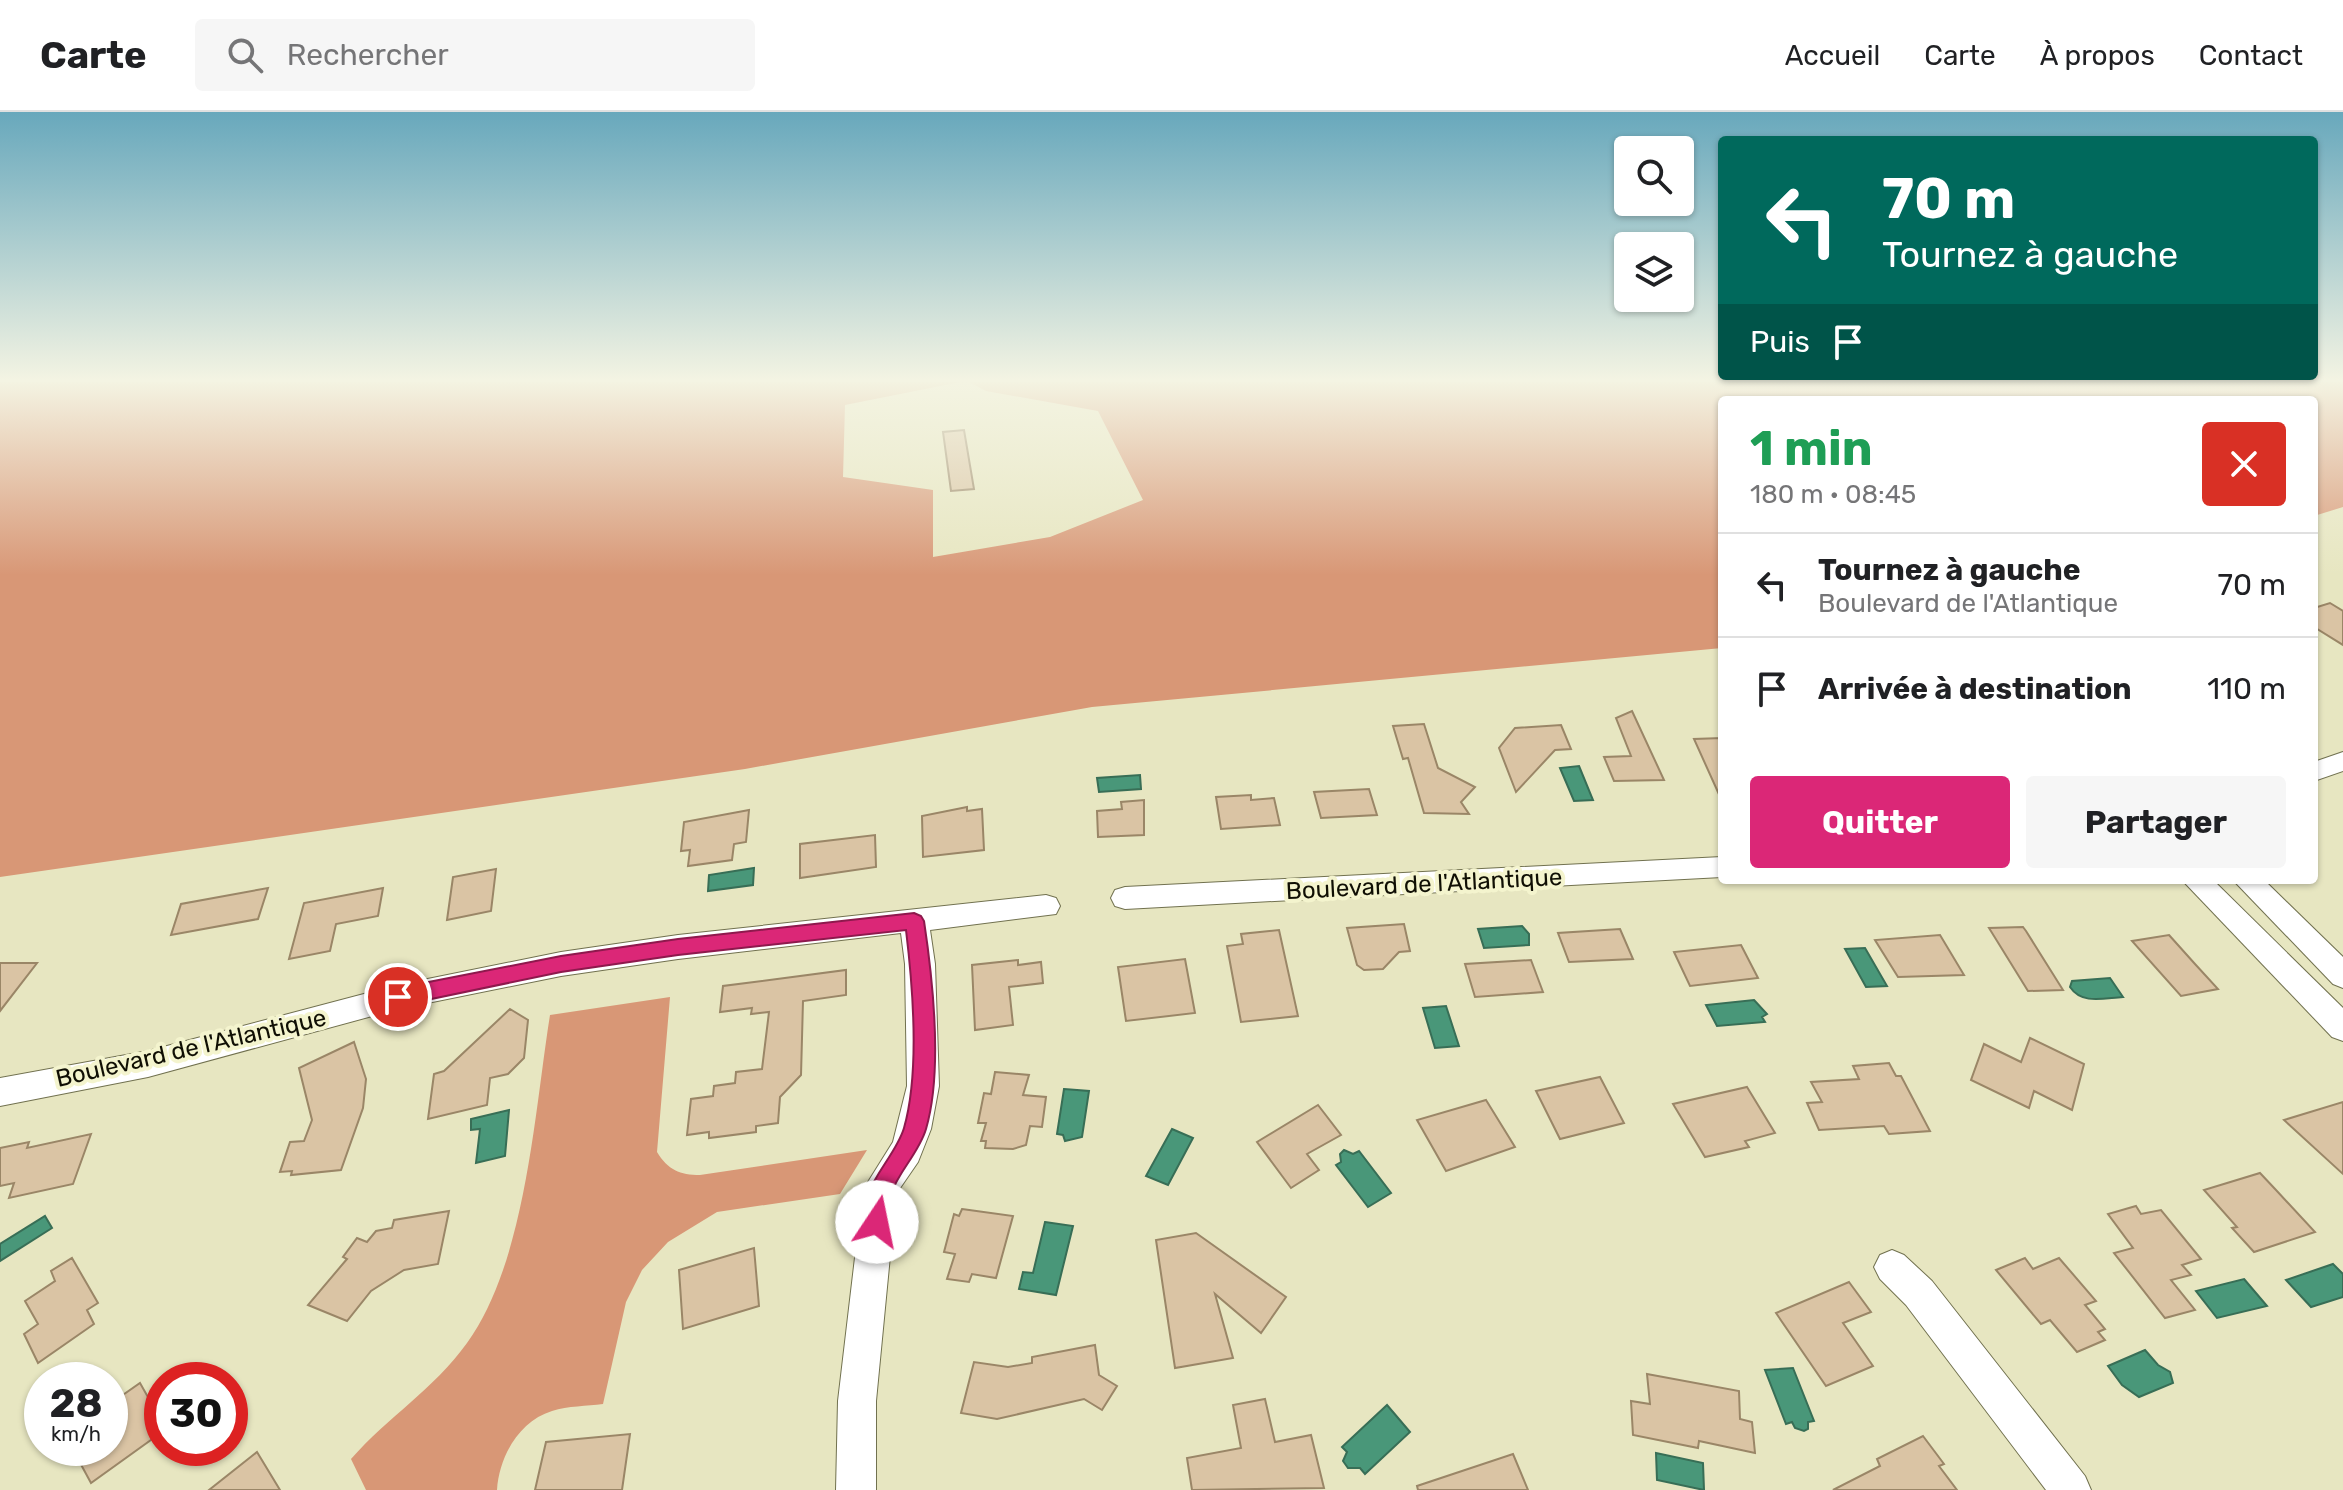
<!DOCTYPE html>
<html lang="fr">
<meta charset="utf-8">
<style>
:root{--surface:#fff;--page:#f6f6f6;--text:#202124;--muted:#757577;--line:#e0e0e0;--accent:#db2777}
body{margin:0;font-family:Rubik,sans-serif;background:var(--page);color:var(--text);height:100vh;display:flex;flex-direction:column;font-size:30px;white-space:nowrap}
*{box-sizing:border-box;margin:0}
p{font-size:26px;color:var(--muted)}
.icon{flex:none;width:44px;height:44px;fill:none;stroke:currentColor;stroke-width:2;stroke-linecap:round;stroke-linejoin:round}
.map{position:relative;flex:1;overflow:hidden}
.side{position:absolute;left:1718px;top:284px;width:600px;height:488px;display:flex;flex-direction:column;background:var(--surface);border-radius:8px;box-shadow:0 2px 6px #0004}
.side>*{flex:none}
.hud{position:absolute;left:1718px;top:24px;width:600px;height:244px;border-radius:8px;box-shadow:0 2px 6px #0004;background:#00695c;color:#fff;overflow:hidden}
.controls{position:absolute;left:1614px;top:24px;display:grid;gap:16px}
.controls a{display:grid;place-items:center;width:80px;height:80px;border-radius:8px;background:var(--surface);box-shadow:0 2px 6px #0004;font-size:40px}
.speed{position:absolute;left:24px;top:1250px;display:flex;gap:16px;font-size:40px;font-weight:700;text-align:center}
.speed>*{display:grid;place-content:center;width:104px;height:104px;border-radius:50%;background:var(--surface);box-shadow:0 2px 6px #0004;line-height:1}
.speed small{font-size:20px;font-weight:400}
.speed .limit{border:12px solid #d22;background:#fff;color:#111}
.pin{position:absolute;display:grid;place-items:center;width:68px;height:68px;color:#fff;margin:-34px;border:4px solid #fff;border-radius:50%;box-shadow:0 2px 8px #0007}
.me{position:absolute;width:88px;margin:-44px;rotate:11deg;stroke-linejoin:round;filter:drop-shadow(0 0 6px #0008)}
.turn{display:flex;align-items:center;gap:28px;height:168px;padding:0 32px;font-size:36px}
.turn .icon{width:104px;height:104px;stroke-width:2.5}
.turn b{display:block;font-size:56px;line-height:68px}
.then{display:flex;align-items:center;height:76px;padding:0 32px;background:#0003;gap:16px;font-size:30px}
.round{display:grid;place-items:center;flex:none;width:84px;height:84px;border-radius:8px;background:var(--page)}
.summary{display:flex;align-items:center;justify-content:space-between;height:136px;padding:0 32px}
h1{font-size:48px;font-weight:700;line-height:60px;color:#1e9e55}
.cta{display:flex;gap:16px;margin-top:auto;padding:16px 32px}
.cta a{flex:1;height:92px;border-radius:8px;background:var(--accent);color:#fff;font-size:32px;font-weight:700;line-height:92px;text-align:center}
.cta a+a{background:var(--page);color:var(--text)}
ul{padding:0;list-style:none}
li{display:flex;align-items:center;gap:24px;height:104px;padding:0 32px;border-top:2px solid var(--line)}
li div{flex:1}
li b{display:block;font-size:30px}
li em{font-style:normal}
header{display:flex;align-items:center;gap:48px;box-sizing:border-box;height:112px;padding:0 40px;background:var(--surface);border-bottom:2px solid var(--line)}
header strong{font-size:38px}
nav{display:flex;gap:44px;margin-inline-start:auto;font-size:28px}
.search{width:560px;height:72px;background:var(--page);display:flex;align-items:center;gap:20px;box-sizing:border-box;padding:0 28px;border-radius:8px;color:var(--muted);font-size:30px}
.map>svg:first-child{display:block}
.forest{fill:#d89776}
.water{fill:#499779;stroke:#386e56;stroke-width:2}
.building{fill:#dac4a4;stroke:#9a8667;stroke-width:2}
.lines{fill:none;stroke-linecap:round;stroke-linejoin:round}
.minor-casing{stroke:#71714f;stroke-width:2}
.minor{fill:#fff;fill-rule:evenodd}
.route{fill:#db2777;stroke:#8e194d;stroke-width:2}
.labels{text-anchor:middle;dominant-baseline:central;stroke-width:8;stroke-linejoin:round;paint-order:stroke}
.street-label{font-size:24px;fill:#100f04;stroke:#f4f4ce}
</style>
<header>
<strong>Carte</strong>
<div class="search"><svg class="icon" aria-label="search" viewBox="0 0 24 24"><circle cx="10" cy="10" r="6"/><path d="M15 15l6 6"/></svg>Rechercher</div>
<nav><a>Accueil</a><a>Carte</a><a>À propos</a><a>Contact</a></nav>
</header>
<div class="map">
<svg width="2343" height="1378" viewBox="0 0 2343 1378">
<rect width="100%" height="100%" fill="#e7e6c1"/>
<!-- forest -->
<g class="forest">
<path d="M0,270h960l-115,23 -2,72 90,13v67l117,-20 93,-37 -45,-89 -112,-20 -17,-9h1374v125l-29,9v-116h-592v248l-630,59 -347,62 -745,108z"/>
<path d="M670,885l-13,155c11,18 23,23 43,23l167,-25 -27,44 -123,18 -49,30 -26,28 -16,32 -23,102c-16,2 -35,2 -51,7 -33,10 -53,46 -55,79h-131l-15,-31c38,-43 82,-69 116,-116 59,-82 67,-228 83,-328z"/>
</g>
<!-- water -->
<g class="water">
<path d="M1579,654l14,34 -19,1 -14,-33z"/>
<path d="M1140,663l1,14 -42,3 -2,-14z"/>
<path d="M754,756l-1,17 -45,6 1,-16z"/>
<path d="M1522,814l7,8v11l-45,3 -6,-19z"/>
<path d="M1865,836l22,38 -21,1 -21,-38z"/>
<path d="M2110,866l13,19c-19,1 -41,8 -53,-10l2,-6z"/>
<path d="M1754,888l13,14 -5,3 3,5 -48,4 -11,-21z"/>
<path d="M1446,894l13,40 -24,2 -12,-40z"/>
<path d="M1064,977l25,2 -7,46 -17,4 -2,-6 -6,-1z"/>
<path d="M509,998l-4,46 -29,7 4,-34 -9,1v-11z"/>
<path d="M1172,1017l21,9 -25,47 -22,-9z"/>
<path d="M1344,1038l9,4 6,-3 32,42 -23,14 -32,-42 5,-3 -1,-8z"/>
<path d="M45,1104l7,12 -52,33v-17z"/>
<path d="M1045,1110l28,4 -17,69 -37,-6 4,-17 10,1z"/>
<path d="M2333,1152l10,10v23l-32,10 -25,-27z"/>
<path d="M2244,1167l23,27 -50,12 -21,-27z"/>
<path d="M2145,1238l13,15 12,7 3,11 -34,14 -17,-12 -14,-19z"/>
<path d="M1793,1256l21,53 -6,1v7l-4,2 -9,-3 -3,-6 -6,2 -21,-54z"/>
<path d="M1387,1293l23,27 -45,42 -5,-6h-12l-5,-7 4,-9 -5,-5z"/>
<path d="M1656,1341l47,10 1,27 -47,-10z"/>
</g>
<!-- building -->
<g class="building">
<path d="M964,318l10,59 -23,2 -8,-59z"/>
<path d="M2330,491l13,8v34l-29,-18v-19z"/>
<path d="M1632,599l32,69 -50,1 -10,-24 27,-1 -15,-38z"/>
<path d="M1424,612l14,44 37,19 -14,15 8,12 -45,-1 -16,-55 -5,1 -10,-33z"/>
<path d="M1561,613l10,24 -16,1 -39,42 -17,-44 16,-20z"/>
<path d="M1722,626v63l-28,-62z"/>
<path d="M1369,677l8,26 -56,3 -7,-26z"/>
<path d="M1251,683v5l23,-2 6,27 -59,4 -5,-32z"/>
<path d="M1144,688v35l-46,2 -1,-26 25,-2 -1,-7z"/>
<path d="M967,695v4l15,-2 2,41 -61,7 -1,-41z"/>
<path d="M749,698l-3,32 -12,2 -2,16 -44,6 2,-16 -9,1 3,-29z"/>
<path d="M875,723l1,32 -76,11v-34z"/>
<path d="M496,757l-5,42 -44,9 6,-43z"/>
<path d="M268,776l-10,31 -87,16 10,-31z"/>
<path d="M383,776l-5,28 -42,8 -6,27 -41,8 15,-56z"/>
<path d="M1404,812l6,27 -11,1 -16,17 -19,1 -7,-5 -10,-37z"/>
<path d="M2023,815l3,4 37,59 -35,1 -39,-63z"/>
<path d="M1620,817l13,30 -64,3 -11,-29z"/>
<path d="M1279,818l19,86 -57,6 -14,-76 16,-2 -2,-10z"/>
<path d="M1940,823l24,40 -66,2 -23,-37z"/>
<path d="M2169,823l26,29 23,25 -37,7 -49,-55z"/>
<path d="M1741,833l17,33 -68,8 -16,-34z"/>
<path d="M1185,847l10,54 -69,8 -8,-54z"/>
<path d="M1018,848v5l23,-3 2,21 -34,4 4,38 -38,5 -3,-65z"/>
<path d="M1531,848l12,32 -68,5 -10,-33z"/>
<path d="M0,851h37l-37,48z"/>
<path d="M846,858v25l-43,6 -2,74 -21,22 -2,26 -22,3v6l-47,6v-6l-22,3 4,-36 22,-3 1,-10 21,-3 1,-11 26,-3 7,-57 -18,2 1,-6 -32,4 3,-26z"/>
<path d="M510,897l18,11 -4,38 -16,16 -18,4 -3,27 -59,14 6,-45 10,-3z"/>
<path d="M2030,926l54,26 -12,46 -38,-19 -5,17 -58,-28 13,-36 37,18z"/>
<path d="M354,930l12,37 -3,29 -22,62 -50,5 1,-4 -12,1 10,-30 14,-1 8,-21 -13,-52z"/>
<path d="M1889,951l7,13h5l29,55 -41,3 -5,-8 -65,4 -12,-27 15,-1 -11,-20 48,-3 -6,-13z"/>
<path d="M995,960l34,3 -6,20 23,2 -4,30 -12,-1 -4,19 -13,4 -28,-1 1,-7h-5l5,-18h-8l6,-30 7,1z"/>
<path d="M1600,965l24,46 -64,16 -24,-48z"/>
<path d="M1747,975l28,46 -30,8 4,6 -44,10 -32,-53z"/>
<path d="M1486,988l29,47 -69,24 -29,-51z"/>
<path d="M2343,990v72l-59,-54z"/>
<path d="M1318,993l23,30 -34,19 12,16 -28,18 -34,-46z"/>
<path d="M91,1022l-18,50 -64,14 5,-15 -14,3v-38l29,-6 -2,6z"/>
<path d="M2260,1061l16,17 39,42 -61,20 -22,-24 5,-1 -33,-37z"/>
<path d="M2136,1094l5,8 20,-4 40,49 -19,6 9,10 -20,5 24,30 -30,8 -51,-65 19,-5 -25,-34z"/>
<path d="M962,1097l51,7 -17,62 -24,-4 -3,8 -22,-3 8,-25 -11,-2 10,-38 5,2z"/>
<path d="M449,1099l-11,53 -34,6 -33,21 -24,30 -39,-16 39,-46 -4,-2 14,-19 10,4 9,-11 16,-3 2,-8z"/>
<path d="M1196,1121l90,64 -25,36 -46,-39 18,64 -58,10 -19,-128z"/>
<path d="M754,1136l5,58 -76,23 -4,-59z"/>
<path d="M72,1146l26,45 -11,7 7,14 -56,39 -14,-29 14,-10 -13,-23 30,-20 -4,-10z"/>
<path d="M2025,1146l8,11 26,-11 37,43 -11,4 20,24 -7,3 7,8 -28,12 -27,-32 -9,4 -45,-54z"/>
<path d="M1849,1170l22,30 -28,11 30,43 -47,20 -50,-73z"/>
<path d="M1095,1233l4,30 18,11 -15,24 -18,-11 -87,20 -36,-6 13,-51 34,5 24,-4v-6z"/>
<path d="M1647,1262l92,17 1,28 12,3 3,31 -56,-12 -1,7 -65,-13 -2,-34 19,3z"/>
<path d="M140,1271l22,39v10l-71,51 -19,-35h38v-44z"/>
<path d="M1265,1287l10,43 36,-7 13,53 -132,2 -5,-32 54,-10 -8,-43z"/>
<path d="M630,1322l-8,56h-87l11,-48z"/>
<path d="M1923,1324l21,28 -5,2 18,24h-124l47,-24 -3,-7z"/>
<path d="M257,1340l23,38h-71z"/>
<path d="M1513,1342l15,36h-110l-1,-4z"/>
</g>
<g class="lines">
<defs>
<g id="minor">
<path d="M2343,640v19l-29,10v-19z"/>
<path d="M1722,745v20l-597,32 -10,-3 -4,-8 4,-8 10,-3z"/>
<path d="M2182,768h31l130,128v33l-11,-4z"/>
<path d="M2233,768h31l79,77v31l-10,-4z"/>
<path d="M1046,783l10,3 4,8 -4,8 -126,16 5,34 4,122 -8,43 -13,33 -22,32 -20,207v89h-40l2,-89 25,-211 30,-48 14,-56 -2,-122 -4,-31 -223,26 -117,17 -163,33 -250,68 -148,29v-28l148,-27 250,-66 163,-33 117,-17z"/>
<path d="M1892,1138l12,5 28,26 153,195 6,14h-45l-140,-185 -26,-26 -6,-12 6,-12z"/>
</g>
</defs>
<!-- minor casing -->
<use href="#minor" class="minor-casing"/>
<!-- minor -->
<use href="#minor" class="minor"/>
</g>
<!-- sky -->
<linearGradient id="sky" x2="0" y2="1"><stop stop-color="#68a8bc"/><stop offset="0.58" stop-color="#f4f4e3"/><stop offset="1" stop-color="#f4f4e3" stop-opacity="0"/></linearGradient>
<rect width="2343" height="463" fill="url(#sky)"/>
<!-- route -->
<path class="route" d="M914,801l7,3 3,5c9,60 19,150 2,208 -7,24 -28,43 -35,65 -3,12 0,24 -6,36l-8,3 -8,-3c-17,-39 25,-68 35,-102 16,-56 9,-140 2,-198l-228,25 -117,17 -163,34 -7,-3 -3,-6 3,-6 7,-3 163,-32 117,-17z"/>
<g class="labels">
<!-- street labels -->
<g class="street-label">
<text transform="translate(1424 772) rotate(-3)">Boulevard de l'Atlantique</text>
<text transform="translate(191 936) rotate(-13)">Boulevard de l'Atlantique</text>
</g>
</g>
</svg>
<div class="controls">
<a><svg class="icon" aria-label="search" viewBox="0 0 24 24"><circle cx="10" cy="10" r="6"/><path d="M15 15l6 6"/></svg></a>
<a><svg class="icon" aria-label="layers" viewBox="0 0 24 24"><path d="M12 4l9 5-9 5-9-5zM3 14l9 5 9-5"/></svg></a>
</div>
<div class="speed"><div>28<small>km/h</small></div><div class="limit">30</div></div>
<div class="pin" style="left:398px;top:885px;background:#d93025"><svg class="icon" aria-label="arrive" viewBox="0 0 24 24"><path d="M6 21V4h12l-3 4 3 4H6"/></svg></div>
<svg class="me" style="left:877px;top:1110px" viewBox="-20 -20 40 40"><circle r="19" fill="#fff"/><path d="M0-13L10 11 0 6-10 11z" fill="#db2777"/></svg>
<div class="hud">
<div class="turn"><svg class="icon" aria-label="left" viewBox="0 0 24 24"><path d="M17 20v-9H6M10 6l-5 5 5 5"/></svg><div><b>70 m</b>Tournez à gauche</div></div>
<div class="then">Puis<svg class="icon" aria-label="arrive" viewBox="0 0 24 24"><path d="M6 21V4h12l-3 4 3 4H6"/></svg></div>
</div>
<section class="side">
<div class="summary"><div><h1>1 min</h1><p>180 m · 08:45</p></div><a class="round" style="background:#d93025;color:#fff"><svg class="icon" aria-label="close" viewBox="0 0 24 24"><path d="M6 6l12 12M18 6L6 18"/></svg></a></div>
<ul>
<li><svg class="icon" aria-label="left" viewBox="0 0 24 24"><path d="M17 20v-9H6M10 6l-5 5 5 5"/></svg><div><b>Tournez à gauche</b><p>Boulevard de l'Atlantique</p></div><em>70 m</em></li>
<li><svg class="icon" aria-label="arrive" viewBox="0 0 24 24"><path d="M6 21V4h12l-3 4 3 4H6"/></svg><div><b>Arrivée à destination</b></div><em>110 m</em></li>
</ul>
<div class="cta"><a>Quitter</a><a>Partager</a></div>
</section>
</div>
